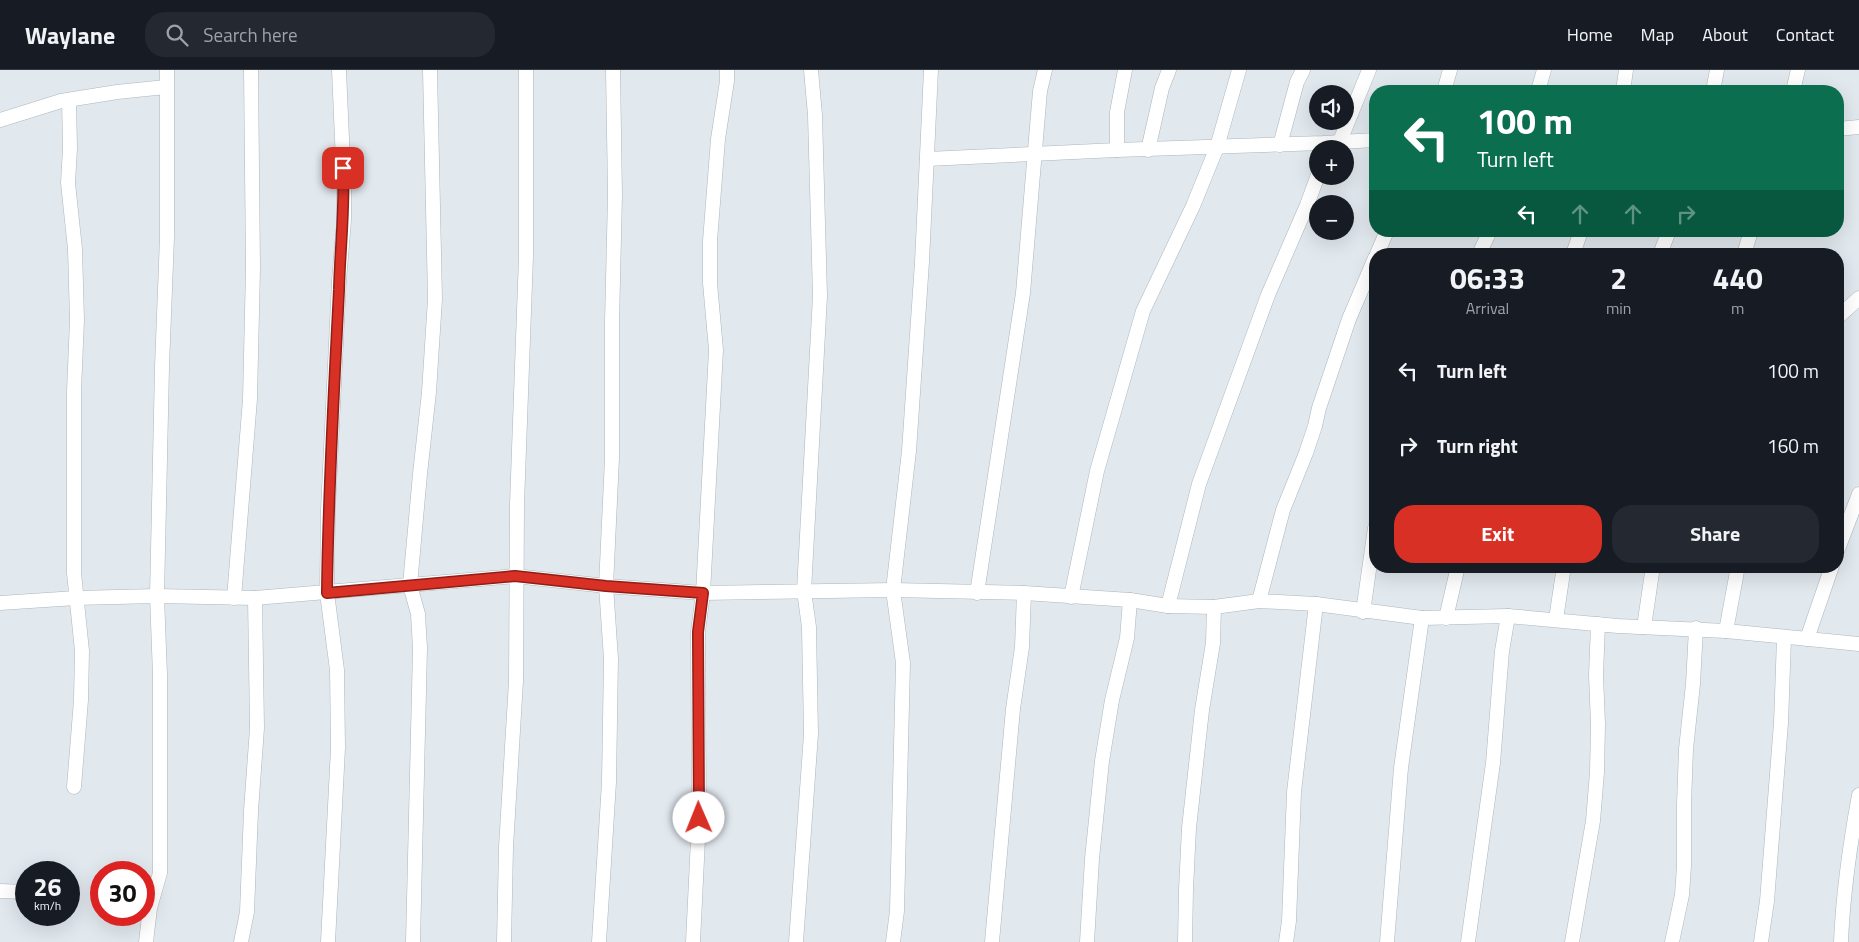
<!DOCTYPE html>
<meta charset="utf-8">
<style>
:root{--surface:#171b24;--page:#242831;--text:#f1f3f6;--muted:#9ea1a6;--line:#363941;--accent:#d93025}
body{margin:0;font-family:"Titillium Web",sans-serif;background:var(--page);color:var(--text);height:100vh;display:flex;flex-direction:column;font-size:19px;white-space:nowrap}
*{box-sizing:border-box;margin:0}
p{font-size:16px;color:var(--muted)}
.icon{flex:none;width:28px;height:28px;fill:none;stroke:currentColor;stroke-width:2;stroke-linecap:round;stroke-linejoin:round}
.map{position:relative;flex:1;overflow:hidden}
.details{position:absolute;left:1369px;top:178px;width:475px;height:325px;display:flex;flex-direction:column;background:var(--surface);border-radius:20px;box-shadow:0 5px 20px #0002}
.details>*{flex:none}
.hud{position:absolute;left:1369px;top:15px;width:475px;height:152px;border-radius:20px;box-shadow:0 5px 20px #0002;background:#0b6e4f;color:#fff;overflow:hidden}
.buttons{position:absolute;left:1309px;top:15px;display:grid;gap:10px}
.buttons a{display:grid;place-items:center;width:45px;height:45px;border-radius:50%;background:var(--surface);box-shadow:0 5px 20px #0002;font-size:25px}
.speed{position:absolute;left:15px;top:791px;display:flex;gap:10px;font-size:25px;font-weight:700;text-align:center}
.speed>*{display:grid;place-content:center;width:65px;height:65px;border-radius:50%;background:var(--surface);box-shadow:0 5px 20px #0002;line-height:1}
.speed small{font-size:12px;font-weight:400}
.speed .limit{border:8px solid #d22;background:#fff;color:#111}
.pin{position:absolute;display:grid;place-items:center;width:42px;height:42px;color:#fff;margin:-21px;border-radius:10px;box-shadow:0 2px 8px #0006}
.me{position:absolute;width:55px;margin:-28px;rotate:359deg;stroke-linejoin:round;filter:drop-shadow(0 0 4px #0008)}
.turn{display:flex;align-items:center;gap:18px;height:105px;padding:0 25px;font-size:22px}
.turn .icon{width:65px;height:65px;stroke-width:2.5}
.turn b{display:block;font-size:35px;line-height:42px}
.lanes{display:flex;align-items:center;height:48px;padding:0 25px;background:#0003;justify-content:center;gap:25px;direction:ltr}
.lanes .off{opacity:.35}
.eta{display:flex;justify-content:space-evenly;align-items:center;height:85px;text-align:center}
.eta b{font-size:30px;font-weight:700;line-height:35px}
.primary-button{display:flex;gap:10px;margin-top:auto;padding:10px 25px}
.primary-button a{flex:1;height:58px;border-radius:20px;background:var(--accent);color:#fff;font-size:20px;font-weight:700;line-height:58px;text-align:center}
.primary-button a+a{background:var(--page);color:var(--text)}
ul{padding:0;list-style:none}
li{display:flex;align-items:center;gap:15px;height:75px;padding:0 25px}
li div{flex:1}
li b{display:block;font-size:19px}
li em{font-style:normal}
header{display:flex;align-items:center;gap:30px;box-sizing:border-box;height:70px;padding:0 25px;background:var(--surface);border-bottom:1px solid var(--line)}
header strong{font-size:24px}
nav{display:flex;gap:28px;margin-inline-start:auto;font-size:18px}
.search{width:350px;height:45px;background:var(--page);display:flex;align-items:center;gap:12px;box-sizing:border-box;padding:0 18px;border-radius:20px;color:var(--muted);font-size:19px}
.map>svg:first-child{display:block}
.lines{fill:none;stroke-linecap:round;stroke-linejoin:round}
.minor-casing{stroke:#aeb6bb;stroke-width:15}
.minor{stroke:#fff;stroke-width:14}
.route-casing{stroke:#8d1f18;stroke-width:12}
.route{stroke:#d93025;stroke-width:9}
</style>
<header>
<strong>Waylane</strong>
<div class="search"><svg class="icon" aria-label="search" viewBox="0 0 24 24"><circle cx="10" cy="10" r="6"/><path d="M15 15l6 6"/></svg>Search here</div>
<nav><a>Home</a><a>Map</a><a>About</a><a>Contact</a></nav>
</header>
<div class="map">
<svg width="1859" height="872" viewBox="0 0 1859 872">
<rect width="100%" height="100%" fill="#e1e8ee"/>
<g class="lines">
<defs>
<g id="minor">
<path d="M1444,21l6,-21"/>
<path d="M1538,21l6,-21"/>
<path d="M1623,21l3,-21"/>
<path d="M1713,21l4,-21"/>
<path d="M1793,21l5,-21"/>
<path d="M69,30l1,48 -2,35 7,66 2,71 -3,71v182l8,78 -1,49 -7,87"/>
<path d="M0,50l61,-19 56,-9 49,-5"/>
<path d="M1838,59l21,-2"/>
<path d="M1340,71l29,-71"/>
<path d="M1280,75l17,-63 6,-12"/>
<path d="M1117,80v-38l8,-42"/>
<path d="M1148,80l14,-62 7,-18"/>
<path d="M927,89l190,-9 206,-7 52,-3"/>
<path d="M1377,184l10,-23"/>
<path d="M1479,184l11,-23"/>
<path d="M1573,184l8,-23"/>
<path d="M1660,184l9,-23"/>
<path d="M1744,184l7,-23"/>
<path d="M1838,247l21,-19"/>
<path d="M1838,479l21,-55"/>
<path d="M977,523l46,-300 17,-202 5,-21"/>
<path d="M1071,527l26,-126 46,-160 50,-105 24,-59 22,-77"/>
<path d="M234,528l16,-199 3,-131 -2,-198"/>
<path d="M1259,531l24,-91 23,-57 9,-27 4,-18 30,-89 26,-61"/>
<path d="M0,533l76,-5 81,-2 98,2 260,-22 91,10 97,7 190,-3 131,3 106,7 38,6 46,1 45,-6 57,3 106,14 86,-2 110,10 108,5 133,13"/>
<path d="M1168,536l31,-122 69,-189 39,-90 11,-30"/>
<path d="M1363,542l12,-84"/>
<path d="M1446,548l12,-52"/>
<path d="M1556,549l8,-53"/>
<path d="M1644,557l9,-61"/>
<path d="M1726,561l12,-65"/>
<path d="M1807,569l25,-73"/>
<path d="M0,821l26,1"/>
<path d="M146,872l4,-34 10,-35v-198l-3,-79 5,-229 5,-130v-167"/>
<path d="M241,872l6,-30 4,-101 6,-83 -2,-130"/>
<path d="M328,872l10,-194 -1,-78 -10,-77 1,-83 11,-229 5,-61v-35l-5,-115"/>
<path d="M413,872l7,-294 -2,-34 -8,-29 10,-111 9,-82 6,-93 -5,-229"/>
<path d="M504,872l2,-95 10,-166 1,-177 9,-248v-186"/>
<path d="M599,872l10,-160 2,-123 -5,-73 6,-128v-136l3,-127 -2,-125"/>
<path d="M693,872l6,-124 -1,-186 5,-39 13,-243 -6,-67v-42l8,-102 9,-58v-11"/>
<path d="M796,872l15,-208 -2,-107 -5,-36 16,-295 -5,-181 -4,-45"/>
<path d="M893,872l4,-31 6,-248 -10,-73 16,-139 13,-189 9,-192"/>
<path d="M992,872l21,-233 9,-62 2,-54"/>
<path d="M1087,872l5,-83 10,-98 10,-61 15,-62 3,-38"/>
<path d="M1185,872l1,-53 3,-61 13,-118 11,-67 1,-36"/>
<path d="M1286,872l3,-21 5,-129 22,-188"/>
<path d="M1387,872l14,-174 21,-150"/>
<path d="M1468,872l25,-179 9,-112 6,-35"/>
<path d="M1572,872l21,-121 4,-49 1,-48 -2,-49 2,-51"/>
<path d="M1672,872l10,-47 2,-29v-62l2,-55 7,-65 3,-56"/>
<path d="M1761,872l6,-41 14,-178 3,-85"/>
<path d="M1841,872c2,-50 9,-98 18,-147"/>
</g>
</defs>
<!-- minor casing -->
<use href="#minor" class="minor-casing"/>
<!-- minor -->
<use href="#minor" class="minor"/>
</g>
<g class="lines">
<defs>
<path id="route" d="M343,98c2,41 -3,81 -4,122 -5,101 -11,202 -12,303l188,-17 91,10 97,7 -5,39 1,186"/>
</defs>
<!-- route casing -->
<use href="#route" class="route-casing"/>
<!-- route -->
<use href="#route" class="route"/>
</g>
</svg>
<div class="buttons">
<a><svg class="icon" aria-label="sound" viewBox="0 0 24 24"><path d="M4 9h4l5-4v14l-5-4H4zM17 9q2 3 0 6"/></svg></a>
<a>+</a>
<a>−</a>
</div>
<div class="speed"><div>26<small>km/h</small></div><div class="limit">30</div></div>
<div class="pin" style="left:343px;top:98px;background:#d93025"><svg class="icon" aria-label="arrive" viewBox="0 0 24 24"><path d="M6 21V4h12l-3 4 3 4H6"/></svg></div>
<svg class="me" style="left:699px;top:748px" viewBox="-20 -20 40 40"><circle r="19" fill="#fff"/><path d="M0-13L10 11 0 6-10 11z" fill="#d93025"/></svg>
<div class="hud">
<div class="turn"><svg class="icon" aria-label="left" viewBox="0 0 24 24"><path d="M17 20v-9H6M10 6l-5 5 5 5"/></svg><div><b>100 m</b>Turn left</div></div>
<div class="lanes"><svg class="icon" aria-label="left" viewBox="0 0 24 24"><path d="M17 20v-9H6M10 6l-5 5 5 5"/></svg><svg class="icon off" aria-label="ahead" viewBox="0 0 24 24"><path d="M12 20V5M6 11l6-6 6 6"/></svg><svg class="icon off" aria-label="ahead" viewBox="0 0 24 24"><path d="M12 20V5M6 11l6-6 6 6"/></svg><svg class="icon off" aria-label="right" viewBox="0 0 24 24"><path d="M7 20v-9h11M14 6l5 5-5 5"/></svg></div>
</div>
<section class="details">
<div class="eta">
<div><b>06:33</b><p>Arrival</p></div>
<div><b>2</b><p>min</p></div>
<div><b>440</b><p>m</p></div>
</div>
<ul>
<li><svg class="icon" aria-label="left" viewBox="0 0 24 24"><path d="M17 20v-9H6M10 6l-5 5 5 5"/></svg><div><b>Turn left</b></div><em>100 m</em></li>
<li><svg class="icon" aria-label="right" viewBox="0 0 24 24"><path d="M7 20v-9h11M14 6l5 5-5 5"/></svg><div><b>Turn right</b></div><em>160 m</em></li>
</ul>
<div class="primary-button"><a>Exit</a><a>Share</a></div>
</section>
</div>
